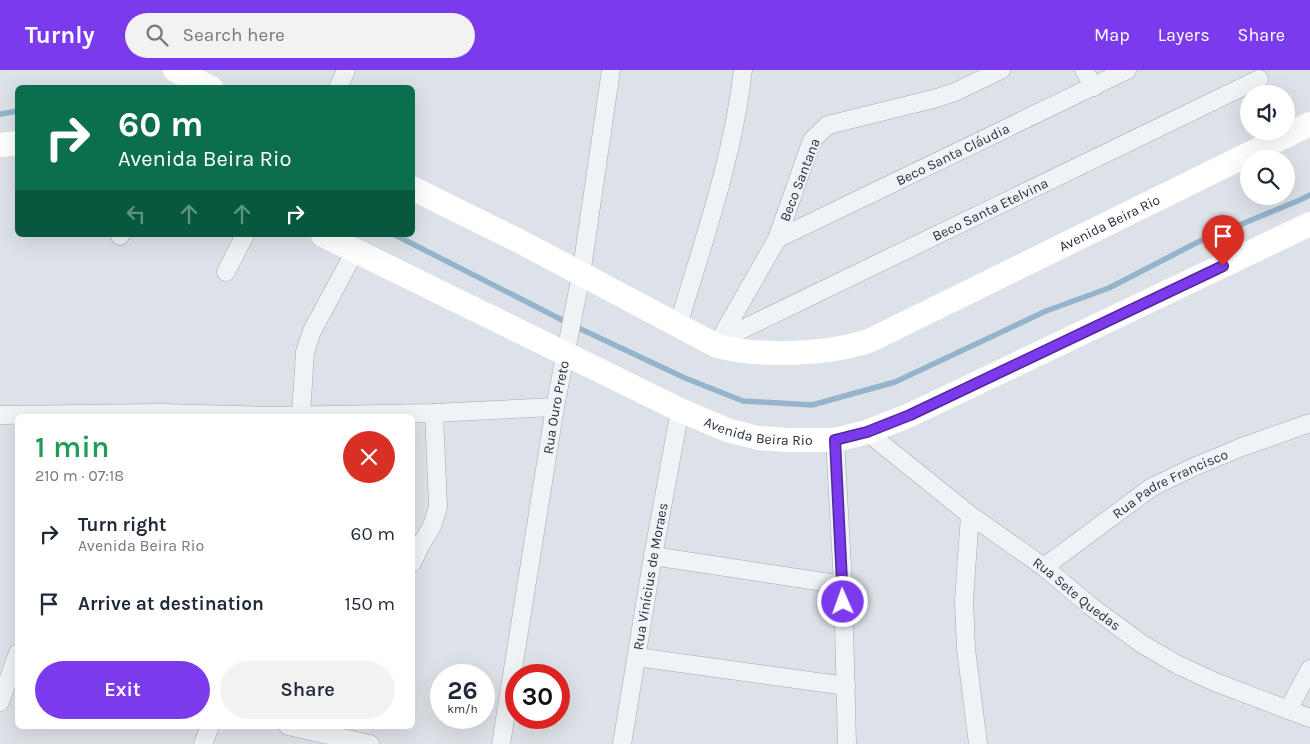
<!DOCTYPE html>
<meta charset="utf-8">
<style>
:root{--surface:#fff;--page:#f2f2f3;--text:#1f2937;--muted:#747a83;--accent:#7c3aed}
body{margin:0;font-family:Karla,sans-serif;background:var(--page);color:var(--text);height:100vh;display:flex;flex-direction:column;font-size:19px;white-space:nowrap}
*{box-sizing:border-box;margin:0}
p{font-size:16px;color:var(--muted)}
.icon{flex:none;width:28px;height:28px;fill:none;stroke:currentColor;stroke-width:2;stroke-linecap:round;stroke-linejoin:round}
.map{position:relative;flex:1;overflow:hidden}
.side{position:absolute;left:15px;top:344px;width:400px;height:315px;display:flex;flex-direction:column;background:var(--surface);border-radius:8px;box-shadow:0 5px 20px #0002}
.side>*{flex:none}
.hud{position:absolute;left:15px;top:15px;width:400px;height:152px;border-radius:8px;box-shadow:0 5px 20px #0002;background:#0b6e4f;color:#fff;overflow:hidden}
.tools{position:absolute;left:1240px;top:15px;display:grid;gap:10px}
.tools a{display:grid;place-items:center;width:55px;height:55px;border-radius:50%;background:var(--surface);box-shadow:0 5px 20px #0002;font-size:25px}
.speed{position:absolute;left:430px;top:594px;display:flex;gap:10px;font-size:25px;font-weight:700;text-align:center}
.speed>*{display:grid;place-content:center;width:65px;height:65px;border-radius:50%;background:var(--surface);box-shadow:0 5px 20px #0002;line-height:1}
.speed small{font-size:12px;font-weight:400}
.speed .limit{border:8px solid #d22;background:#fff;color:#111}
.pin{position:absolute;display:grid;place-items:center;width:42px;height:42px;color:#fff;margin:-51px -21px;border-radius:50% 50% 50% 0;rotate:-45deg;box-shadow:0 0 5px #0007}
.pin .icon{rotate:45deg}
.me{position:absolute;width:55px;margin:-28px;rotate:358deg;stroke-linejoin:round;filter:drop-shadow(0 0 4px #0008)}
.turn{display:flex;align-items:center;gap:18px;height:105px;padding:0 20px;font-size:22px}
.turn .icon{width:65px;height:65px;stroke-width:2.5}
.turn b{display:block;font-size:35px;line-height:42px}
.lanes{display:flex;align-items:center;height:48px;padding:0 20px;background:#0003;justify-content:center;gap:25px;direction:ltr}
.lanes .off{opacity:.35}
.round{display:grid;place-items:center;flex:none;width:52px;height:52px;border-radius:26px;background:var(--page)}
.summary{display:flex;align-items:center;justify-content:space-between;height:85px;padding:0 20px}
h1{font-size:30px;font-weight:600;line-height:38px;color:#1e9e55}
.cta{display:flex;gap:10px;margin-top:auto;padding:10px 20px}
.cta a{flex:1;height:58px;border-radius:30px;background:var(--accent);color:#fff;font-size:20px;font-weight:600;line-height:58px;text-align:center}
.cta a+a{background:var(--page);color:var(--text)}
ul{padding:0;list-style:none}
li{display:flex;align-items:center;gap:15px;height:70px;padding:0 20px}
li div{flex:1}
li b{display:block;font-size:19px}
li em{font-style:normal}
header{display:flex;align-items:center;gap:30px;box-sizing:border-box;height:70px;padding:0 25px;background:var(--accent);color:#fff}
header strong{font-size:24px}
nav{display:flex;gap:28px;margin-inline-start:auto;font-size:18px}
.search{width:350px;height:45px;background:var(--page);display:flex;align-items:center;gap:12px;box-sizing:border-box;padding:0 18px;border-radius:28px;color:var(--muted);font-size:19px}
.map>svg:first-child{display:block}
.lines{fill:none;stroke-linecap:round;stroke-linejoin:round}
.stream{stroke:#95b4cb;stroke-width:5.5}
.street-casing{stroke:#a2a9b2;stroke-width:19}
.street{stroke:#f0f3f6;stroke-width:18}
.secondary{stroke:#fff;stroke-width:24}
.route-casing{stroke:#51269a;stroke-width:12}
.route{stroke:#7c3aed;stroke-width:9}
.labels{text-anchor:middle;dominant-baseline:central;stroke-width:4;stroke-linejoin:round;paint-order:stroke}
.street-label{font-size:14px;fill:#263140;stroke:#edf1f6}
</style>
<header>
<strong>Turnly</strong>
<div class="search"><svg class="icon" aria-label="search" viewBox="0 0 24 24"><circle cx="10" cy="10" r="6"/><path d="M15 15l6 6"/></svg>Search here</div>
<nav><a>Map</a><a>Layers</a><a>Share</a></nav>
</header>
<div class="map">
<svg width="1310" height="674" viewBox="0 0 1310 674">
<rect width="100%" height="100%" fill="#dde2e8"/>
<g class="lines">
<!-- stream -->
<g class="stream">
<path d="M0,44l18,-3"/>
<path d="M395,165l177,90 113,53 58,23 69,4 83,-23 151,-71 63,-23 89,-46 102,-42 10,-5"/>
</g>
<defs>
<g id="street">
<path d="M1084,0l10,17"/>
<path d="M338,18l8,-18"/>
<path d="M120,166l1,-1"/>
<path id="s1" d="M777,169l350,-169"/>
<path d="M226,202l19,-37"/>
<path d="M678,256c25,-84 55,-168 65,-256"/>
<path id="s2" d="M720,270l539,-261"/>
<path d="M719,271l58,-102 35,-99 16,-15 109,-27 18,-6 46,-22"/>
<path d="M0,345l162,-2 115,3 157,-3 121,-6"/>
<path d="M301,345l4,-63 7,-21 43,-80"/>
<path id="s3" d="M867,362l103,83 74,52 45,38 53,39 36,21 37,17 95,36"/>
<path d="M835,370l8,145 4,159"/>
<path d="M970,445l-6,85 2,49 12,95"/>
<path d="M653,486l190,29"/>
<path d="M412,493l9,-19 11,-18 6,-19 -4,-94"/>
<path id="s4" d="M1044,497l108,-80 44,-21 46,-19 68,-24"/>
<path d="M637,587l209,29"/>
<path d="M0,632l18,-49"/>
<path d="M1288,640l22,-41"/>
<path d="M288,656l82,18"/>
<path d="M203,674l7,-18"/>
<path id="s5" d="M501,674l54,-337 26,-132 30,-205"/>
<path id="s6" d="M622,674l31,-188 27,-146"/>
</g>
</defs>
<!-- street casing -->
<use href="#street" class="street-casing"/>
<!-- street -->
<use href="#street" class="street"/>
<!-- secondary -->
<g class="secondary">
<path d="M175,0l36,18"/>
<path d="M0,75l18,-2"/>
<path id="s7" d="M412,118l111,55 194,103c42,11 112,9 154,-6l439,-216"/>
<path id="s8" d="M323,165l357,175 47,20 31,8 30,2h47l32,-8 43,-17 400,-191"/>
</g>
</g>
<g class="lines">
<defs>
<path id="route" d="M843,532l-8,-162 32,-8 43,-17 313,-149"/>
</defs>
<!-- route casing -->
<use href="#route" class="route-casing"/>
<!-- route -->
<use href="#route" class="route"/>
</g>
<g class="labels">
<!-- street labels -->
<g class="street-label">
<text stroke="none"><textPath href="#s1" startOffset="195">Beco Santa Cláudia</textPath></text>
<text transform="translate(800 110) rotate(-69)">Beco Santana</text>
<text stroke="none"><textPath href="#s2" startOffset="300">Beco Santa Etelvina</textPath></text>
<text stroke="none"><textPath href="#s7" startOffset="765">Avenida Beira Rio</textPath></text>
<text stroke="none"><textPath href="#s5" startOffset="341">Rua Ouro Preto</textPath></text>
<text stroke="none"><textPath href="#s8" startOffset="480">Avenida Beira Rio</textPath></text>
<text stroke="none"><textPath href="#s4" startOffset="152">Rua Padre Francisco</textPath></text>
<text stroke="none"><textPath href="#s6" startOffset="170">Rua Vinícius de Moraes</textPath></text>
<text stroke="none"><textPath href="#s3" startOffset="265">Rua Sete Quedas</textPath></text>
</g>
</g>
</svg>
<div class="tools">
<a><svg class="icon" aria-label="sound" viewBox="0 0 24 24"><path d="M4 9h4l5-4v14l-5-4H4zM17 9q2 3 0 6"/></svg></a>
<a><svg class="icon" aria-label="search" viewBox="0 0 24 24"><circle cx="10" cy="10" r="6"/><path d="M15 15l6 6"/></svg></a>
</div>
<div class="speed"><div>26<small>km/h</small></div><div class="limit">30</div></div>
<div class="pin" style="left:1223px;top:196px;background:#d93025"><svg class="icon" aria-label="arrive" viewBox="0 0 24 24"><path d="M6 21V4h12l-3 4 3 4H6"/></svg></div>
<svg class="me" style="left:843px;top:532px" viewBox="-20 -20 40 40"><circle r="17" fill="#7c3aed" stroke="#fff" stroke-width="3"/><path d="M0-11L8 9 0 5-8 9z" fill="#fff"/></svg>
<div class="hud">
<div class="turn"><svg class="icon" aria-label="right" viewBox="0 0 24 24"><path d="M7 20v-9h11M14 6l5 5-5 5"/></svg><div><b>60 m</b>Avenida Beira Rio</div></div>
<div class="lanes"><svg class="icon off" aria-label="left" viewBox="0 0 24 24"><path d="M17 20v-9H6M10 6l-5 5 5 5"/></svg><svg class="icon off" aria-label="ahead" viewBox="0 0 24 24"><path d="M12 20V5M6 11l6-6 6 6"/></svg><svg class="icon off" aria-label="ahead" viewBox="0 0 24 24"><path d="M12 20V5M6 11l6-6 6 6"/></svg><svg class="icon" aria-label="right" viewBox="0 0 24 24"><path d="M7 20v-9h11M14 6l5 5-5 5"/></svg></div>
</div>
<section class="side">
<div class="summary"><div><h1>1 min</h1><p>210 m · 07:18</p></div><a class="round" style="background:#d93025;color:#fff"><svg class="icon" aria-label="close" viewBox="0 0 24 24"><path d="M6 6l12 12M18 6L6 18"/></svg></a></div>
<ul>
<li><svg class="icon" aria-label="right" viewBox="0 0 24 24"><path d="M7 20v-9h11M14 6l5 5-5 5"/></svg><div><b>Turn right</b><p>Avenida Beira Rio</p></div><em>60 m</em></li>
<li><svg class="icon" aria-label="arrive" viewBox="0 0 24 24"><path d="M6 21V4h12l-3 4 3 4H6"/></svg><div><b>Arrive at destination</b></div><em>150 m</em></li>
</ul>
<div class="cta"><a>Exit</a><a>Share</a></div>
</section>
</div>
